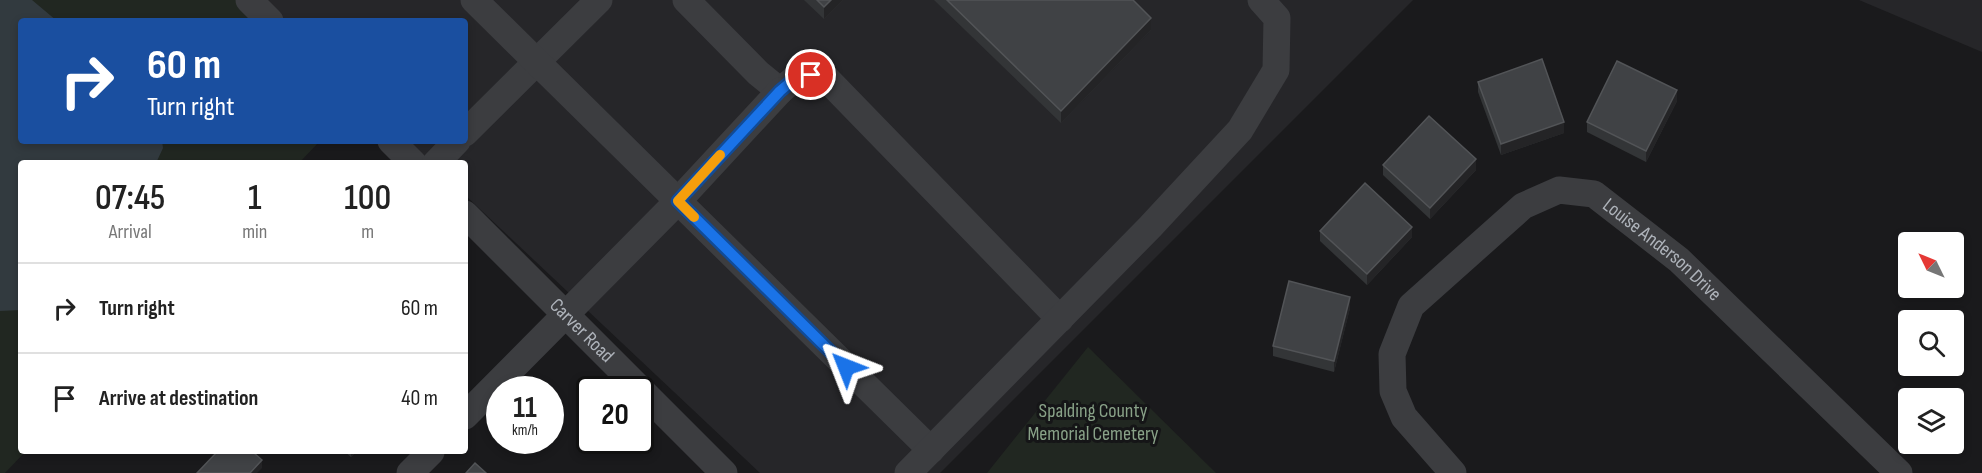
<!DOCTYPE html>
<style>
:root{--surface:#fff;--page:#f2f2f2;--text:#222;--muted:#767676;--line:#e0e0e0}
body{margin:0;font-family:"Sofia Sans Condensed",sans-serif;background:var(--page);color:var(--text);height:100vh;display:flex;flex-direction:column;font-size:22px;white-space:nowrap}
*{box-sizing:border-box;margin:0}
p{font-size:20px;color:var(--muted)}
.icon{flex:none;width:33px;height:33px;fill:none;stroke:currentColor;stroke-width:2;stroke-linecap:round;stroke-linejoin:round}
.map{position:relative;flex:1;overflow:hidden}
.sheet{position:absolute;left:18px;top:160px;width:450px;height:294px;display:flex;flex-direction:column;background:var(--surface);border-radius:6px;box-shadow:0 3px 9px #0003}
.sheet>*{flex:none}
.top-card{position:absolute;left:18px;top:18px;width:450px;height:126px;border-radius:6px;box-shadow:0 3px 9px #0003;background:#1a4fa0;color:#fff;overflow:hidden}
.needle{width:39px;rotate:313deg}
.tools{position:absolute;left:1898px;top:232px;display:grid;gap:12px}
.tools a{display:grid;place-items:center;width:66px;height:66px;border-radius:6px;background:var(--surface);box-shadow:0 3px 9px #0003;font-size:30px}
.speed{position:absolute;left:486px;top:376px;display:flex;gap:12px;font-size:30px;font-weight:700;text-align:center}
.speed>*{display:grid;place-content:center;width:78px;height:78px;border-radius:50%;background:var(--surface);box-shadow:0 3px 9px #0003;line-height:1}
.speed small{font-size:15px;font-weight:400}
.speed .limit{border:3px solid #111;border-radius:9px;background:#fff;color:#111}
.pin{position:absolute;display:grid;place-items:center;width:51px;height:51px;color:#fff;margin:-26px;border:3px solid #fff;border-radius:50%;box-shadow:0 2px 6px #0007}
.me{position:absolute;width:66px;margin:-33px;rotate:315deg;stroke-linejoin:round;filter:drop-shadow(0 0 4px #0008)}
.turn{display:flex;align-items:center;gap:21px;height:126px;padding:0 30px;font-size:27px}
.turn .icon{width:78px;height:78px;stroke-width:2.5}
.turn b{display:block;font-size:42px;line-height:51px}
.eta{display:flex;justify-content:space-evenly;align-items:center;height:102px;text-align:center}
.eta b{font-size:36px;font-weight:600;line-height:42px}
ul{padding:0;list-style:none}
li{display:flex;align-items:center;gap:18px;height:90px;padding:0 30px;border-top:2px solid var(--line)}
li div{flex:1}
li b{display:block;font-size:22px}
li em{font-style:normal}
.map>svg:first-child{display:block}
.built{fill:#262629}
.green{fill:#212721}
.water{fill:#323a3f}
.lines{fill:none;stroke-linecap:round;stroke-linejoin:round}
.minor{stroke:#3c3d40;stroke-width:27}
.wall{fill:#333537}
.shaded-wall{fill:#242426}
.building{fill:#404245;stroke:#525457;stroke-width:1.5}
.route-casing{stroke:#114b97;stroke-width:15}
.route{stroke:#1a73e8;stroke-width:10}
.slow{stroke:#f59e0b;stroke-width:10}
.labels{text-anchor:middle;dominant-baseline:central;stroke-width:6;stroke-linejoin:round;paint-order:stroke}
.street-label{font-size:20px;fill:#aeb3ba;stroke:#151517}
.park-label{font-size:20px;fill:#89a288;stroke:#151517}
</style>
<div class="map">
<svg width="1982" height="473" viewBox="0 0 1982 473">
<rect width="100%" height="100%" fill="#1a1a1c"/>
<!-- built -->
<g class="built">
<path d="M261,0h1152l-473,473h-180l-295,-278v-31l-33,-1 -24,-22h57v-120h-182z"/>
<path d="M1860,0h122v52l-123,-52z"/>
</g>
<!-- green -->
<g class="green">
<path d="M0,0h261l22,21h-262v120h299l-21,22 -278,1v288h4l-20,21h-5z"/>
<path d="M1088,347l128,126h-229z"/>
</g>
<!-- water -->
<path class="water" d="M0,0h32l25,21h-36v120h141l1,7 -7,15 -135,1v146l-21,1z"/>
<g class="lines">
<!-- minor -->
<g class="minor">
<path d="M249,0l21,21"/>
<path d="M686,0l72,73 22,18 19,-16h24l237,244"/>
<path d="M780,91l-102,110 253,249"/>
<path d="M465,133l134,-133"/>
<path d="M391,141l23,23"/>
<path d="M435,164l22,-23"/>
<path id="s1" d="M465,214l259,259"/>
<path d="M465,416l213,-215 -204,-201"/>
<path d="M410,473l21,-21"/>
<path d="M908,473l242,-246 90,-97 36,-60 1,-52 -16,-18"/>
<path id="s2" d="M1453,473l-49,-56 -11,-26 -1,-37 19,-48 112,-100 36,-16 35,4 85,66 220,213"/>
</g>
</g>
<!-- wall -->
<g class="wall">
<path d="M804,0h39l-19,19z"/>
<path d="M934,0h199l18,30 -90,93z"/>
<path d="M1478,82l86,51 -63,22 -23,-63z"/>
<path d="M1677,101l-31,61 -59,-30v-10z"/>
<path d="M1383,165l93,5 -46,49 -47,-44z"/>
<path d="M1320,231l92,6 -45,48 -47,-44z"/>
<path d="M1350,308l-16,64 -61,-16v-10z"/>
<path d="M345,452h11l-5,5z"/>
</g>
<!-- shaded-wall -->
<g class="shaded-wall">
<path d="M831,0h12l-19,19v-12z"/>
<path d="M1151,18v12l-90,93v-12z"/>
<path d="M1677,90v11l-31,61v-11z"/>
<path d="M1564,122v11l-63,22v-11z"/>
<path d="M1476,159v11l-46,49v-11z"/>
<path d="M1412,227v10l-45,48v-11z"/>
<path d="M1350,297v11l-16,64v-11z"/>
<path d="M351,452h5l-5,5z"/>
<path d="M262,460v8l-5,5h-7z"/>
</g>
<!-- building -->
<g class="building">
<path d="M817,0h14l-7,7z"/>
<path d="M947,0h186l18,18 -90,93z"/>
<path d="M1542,59l22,63 -63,22 -23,-62z"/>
<path d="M1617,61l60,29 -31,61 -59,-29z"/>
<path d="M1429,116l47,43 -46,49 -47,-43z"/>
<path d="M1365,183l47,44 -45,47 -47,-43z"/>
<path d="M1289,281l61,16 -16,64 -61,-15z"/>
<path d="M217,452h36l9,8 -12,13h-53z"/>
<path d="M475,463l11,10h-20z"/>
</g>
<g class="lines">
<defs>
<path id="route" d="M811,75h-12l-19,16 -102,110 168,166"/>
</defs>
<!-- route casing -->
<use href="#route" class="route-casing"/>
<!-- route -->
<use href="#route" class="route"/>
<!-- slow -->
<path class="slow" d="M694,217l-16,-16 42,-46"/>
</g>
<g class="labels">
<!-- street labels -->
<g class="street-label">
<text stroke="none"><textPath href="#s2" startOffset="504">Louise Anderson Drive</textPath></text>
<text stroke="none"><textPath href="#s1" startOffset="165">Carver Road</textPath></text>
</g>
<!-- park labels -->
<g class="park-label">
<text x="1093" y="411">Spalding County<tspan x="1093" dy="23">Memorial Cemetery</tspan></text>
</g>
</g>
</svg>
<div class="tools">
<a><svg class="needle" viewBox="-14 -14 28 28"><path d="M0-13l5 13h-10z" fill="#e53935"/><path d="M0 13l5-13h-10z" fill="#767676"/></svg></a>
<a><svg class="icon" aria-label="search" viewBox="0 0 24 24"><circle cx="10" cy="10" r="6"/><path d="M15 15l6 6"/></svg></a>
<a><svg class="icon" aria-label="layers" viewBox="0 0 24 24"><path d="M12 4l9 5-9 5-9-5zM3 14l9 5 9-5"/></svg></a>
</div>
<div class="speed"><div>11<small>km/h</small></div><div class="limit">20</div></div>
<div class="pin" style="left:811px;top:75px;background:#d93025"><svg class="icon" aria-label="arrive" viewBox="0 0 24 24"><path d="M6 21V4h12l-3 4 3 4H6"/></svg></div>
<svg class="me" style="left:846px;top:367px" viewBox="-20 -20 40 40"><path d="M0-17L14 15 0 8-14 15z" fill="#1a73e8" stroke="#fff" stroke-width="4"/></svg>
<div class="top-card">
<div class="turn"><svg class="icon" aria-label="right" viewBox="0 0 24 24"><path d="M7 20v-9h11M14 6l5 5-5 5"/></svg><div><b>60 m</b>Turn right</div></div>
</div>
<section class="sheet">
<div class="eta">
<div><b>07:45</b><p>Arrival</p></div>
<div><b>1</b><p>min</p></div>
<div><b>100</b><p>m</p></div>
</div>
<ul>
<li><svg class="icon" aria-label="right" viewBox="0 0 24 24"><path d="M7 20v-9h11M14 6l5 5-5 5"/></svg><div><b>Turn right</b></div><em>60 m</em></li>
<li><svg class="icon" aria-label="arrive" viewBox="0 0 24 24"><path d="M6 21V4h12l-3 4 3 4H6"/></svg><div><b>Arrive at destination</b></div><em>40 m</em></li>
</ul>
</section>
</div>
